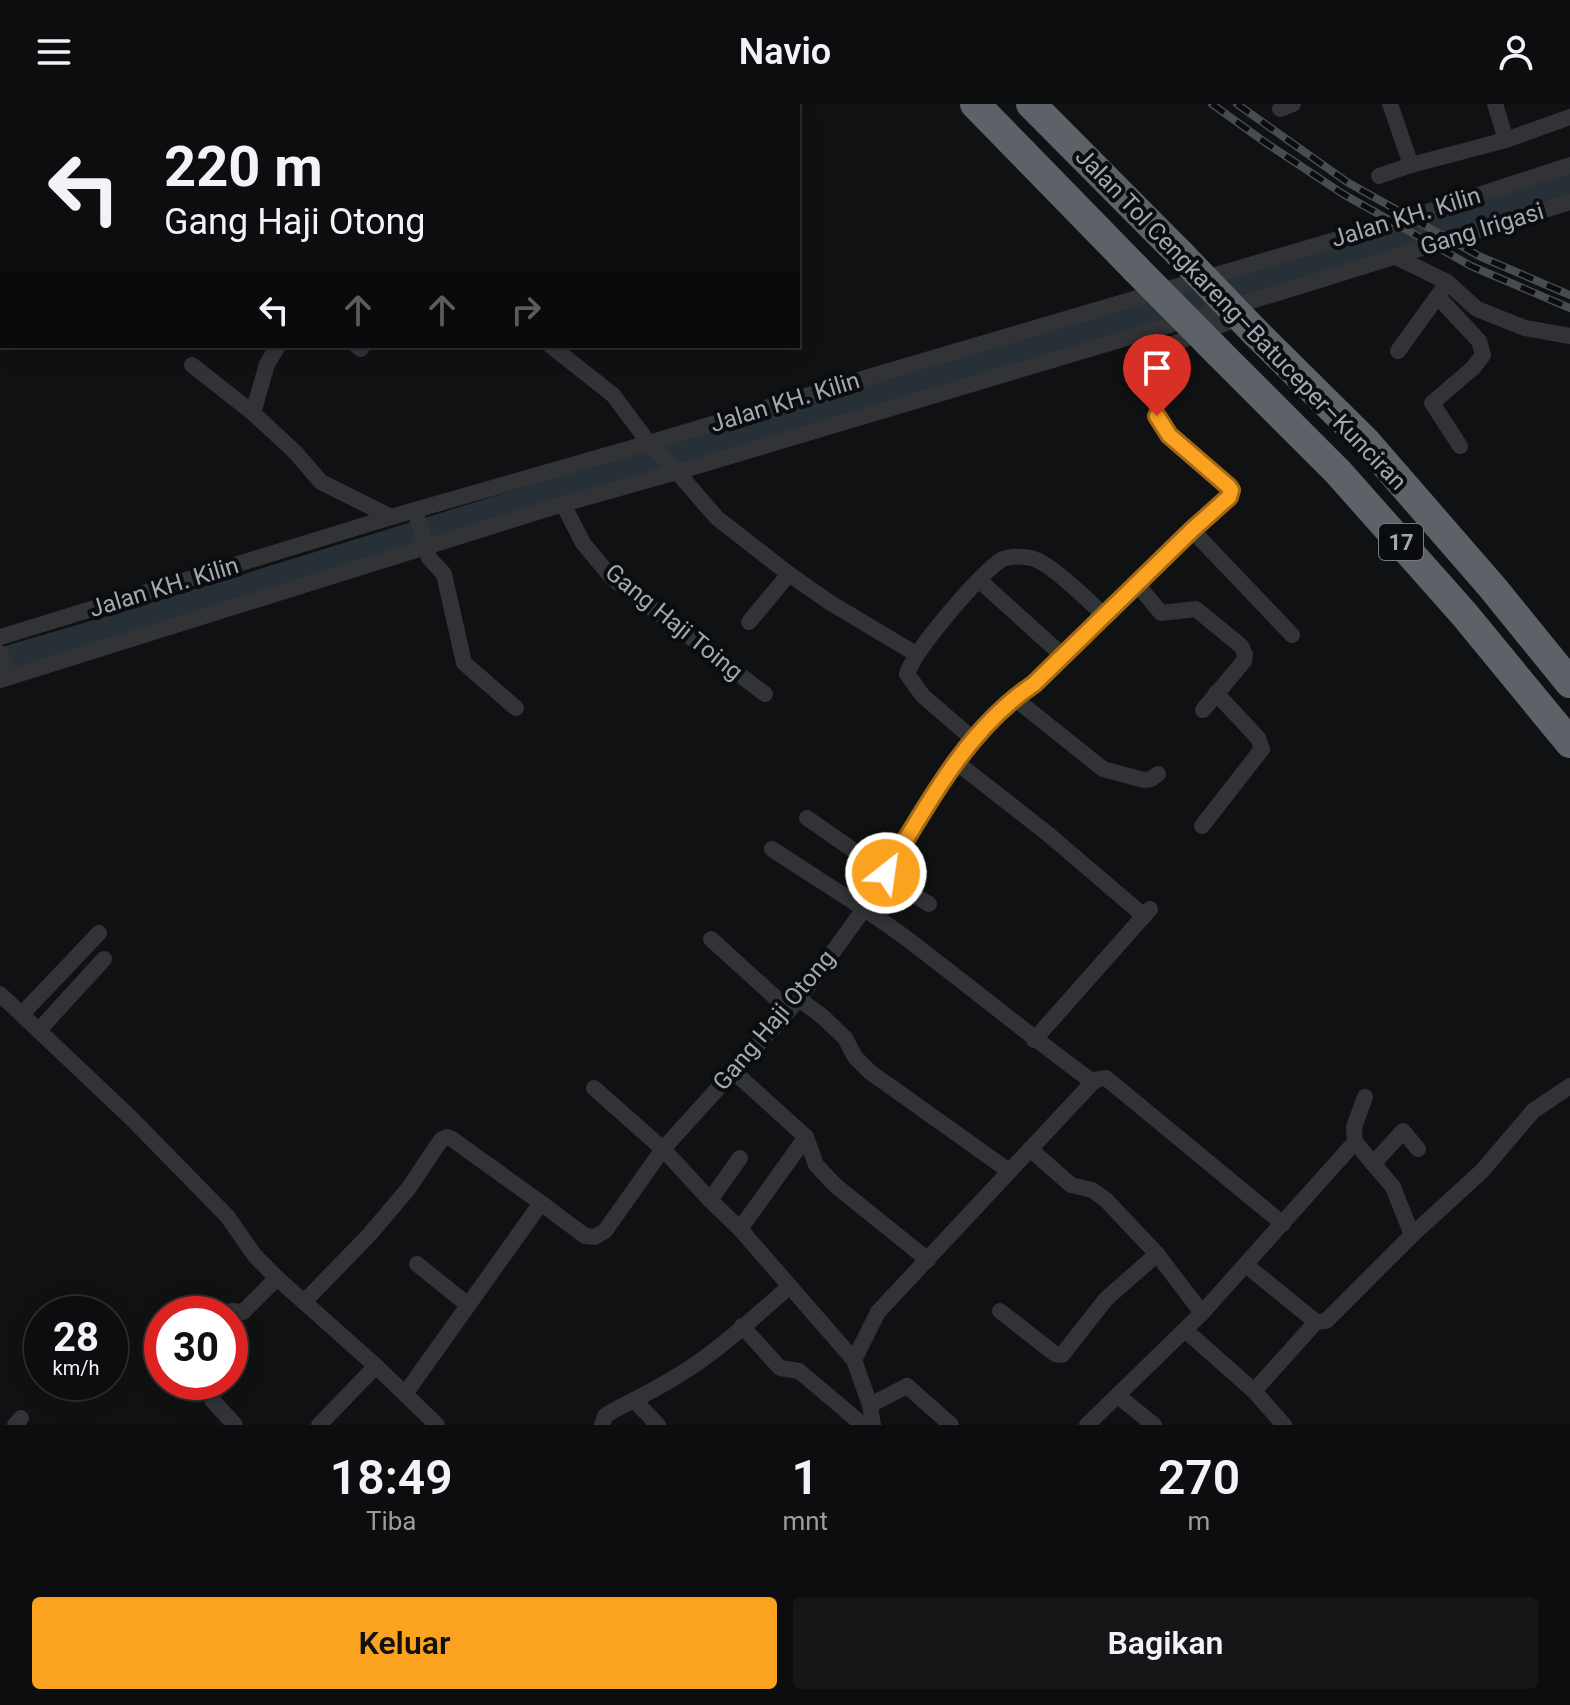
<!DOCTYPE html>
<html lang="id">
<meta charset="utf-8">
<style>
:root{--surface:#0c0d0e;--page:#151617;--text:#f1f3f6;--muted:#9a9c9e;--line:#2c2d2e;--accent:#fba220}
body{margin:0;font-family:Roboto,sans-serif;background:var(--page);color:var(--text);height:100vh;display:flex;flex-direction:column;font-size:30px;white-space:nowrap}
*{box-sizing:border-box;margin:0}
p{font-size:26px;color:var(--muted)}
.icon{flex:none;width:44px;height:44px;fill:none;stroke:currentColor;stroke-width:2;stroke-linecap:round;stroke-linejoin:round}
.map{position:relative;height:1321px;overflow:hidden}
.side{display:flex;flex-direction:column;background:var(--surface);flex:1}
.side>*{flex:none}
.banner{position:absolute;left:0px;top:0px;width:800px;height:244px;box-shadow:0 4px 20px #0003,0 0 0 2px var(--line);background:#0c0d0e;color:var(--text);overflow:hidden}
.speed{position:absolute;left:24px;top:1192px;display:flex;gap:16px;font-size:40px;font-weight:700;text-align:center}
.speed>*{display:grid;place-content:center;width:104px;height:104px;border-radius:50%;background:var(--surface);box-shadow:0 4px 20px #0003,0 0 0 2px var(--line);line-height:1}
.speed small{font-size:20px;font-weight:400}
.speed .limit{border:12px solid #d22;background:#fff;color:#111}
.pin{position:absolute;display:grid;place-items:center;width:68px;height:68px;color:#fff;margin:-82px -34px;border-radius:50% 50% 50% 0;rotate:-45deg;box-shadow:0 0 8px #0007}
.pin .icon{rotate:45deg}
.me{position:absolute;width:88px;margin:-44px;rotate:30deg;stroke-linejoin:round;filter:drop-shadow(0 0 6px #0008)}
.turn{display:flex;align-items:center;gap:28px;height:168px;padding:0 32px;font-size:36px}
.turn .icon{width:104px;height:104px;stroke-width:2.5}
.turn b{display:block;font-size:56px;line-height:68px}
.lanes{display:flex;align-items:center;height:76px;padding:0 32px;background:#0003;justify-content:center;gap:40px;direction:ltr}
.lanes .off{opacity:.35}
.eta{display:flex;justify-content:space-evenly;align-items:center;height:136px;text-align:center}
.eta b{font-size:48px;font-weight:600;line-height:56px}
.cta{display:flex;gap:16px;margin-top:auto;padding:16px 32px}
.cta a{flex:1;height:92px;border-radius:8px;background:var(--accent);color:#111;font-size:32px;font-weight:600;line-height:92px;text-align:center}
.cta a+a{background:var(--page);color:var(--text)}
header{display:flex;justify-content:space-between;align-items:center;height:104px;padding:0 32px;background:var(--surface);font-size:36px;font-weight:600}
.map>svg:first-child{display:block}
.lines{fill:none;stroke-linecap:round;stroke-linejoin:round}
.river{stroke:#263036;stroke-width:28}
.street{stroke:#313337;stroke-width:16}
.highway{stroke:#5d6168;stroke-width:30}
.rail-casing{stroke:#484b50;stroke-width:8}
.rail{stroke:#0b0c0d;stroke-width:5;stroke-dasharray:15;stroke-linecap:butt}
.highway-bridge{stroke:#5d6168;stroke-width:30}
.route-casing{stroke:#a36915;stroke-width:20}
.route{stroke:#fba220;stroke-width:14}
.labels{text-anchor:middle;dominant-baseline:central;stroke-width:8;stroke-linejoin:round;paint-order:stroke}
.shield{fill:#0b0c0d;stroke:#747982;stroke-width:2}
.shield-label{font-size:22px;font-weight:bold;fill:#a1a8b4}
.street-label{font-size:24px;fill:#a1a8b4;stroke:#0b0c0d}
</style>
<header><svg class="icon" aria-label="menu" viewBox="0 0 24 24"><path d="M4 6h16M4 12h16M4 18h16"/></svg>Navio<svg class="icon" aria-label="person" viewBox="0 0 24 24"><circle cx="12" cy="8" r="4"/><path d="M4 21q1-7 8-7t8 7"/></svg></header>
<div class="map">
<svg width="1570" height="1321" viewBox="0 0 1570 1321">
<rect width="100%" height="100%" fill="#101112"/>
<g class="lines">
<!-- river -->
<path class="river" d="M0,558l130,-38 570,-177 759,-224 111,-37"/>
<!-- street -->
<g class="street">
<path d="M41,0l3,2"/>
<path d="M1390,0l21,61"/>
<path d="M1495,0l11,36"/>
<path d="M155,2l1,-2"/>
<path d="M1280,5l13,-5"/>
<path d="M1379,72l32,-11 95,-25 64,-23"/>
<path d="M0,119l2,-2"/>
<path d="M1394,152l53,26 30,27 48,19 45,8"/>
<path d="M1438,193l41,44 4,14 -10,13 -41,35 28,43"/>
<path d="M357,242l4,3"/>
<path d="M551,242l62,49 36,48 28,29 40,46 72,56 40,28 87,52"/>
<path d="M1398,247l44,-61"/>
<path d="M192,261l61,48 42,39 26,30 70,35"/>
<path d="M253,309l14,-49 11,-18"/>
<path d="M563,400l20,39 29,35 153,116"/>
<path d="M415,406l14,48 15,16 20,89 52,45"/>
<path d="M1192,426l100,105"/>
<path d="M979,476l83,75"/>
<path d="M1137,480l24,29 35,-4 45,37 4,8 -1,7 -41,49"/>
<path d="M749,518l40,-48"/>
<path d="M0,533l391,-120 258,-74 240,-72 507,-149 174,-57"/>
<path d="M0,549l11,24"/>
<path d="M0,576l563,-176 114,-32 604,-180 289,-90"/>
<path d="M1014,594l89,71 41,11 7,-1 7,-5"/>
<path d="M974,636l-51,-44 -16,-22c8,-25 72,-99 94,-114 7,-4 22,-4 30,-2 19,4 57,43 73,57"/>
<path d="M956,658l92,72 96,82"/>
<path d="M807,714l79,55"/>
<path d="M1202,722l60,-77 -4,-11 -42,-45"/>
<path d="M772,745c42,28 86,54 127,84 66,49 128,101 194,149"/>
<path d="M884,773l45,27"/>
<path d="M711,835l78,71"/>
<path d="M0,890l131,124 96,98 28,40 22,22 99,88 61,59"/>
<path d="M799,895l24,18 22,21 10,19 15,15 139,99"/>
<path d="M22,910l77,-81"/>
<path d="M39,926l65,-71"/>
<path d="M1034,936l116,-131"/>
<path d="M734,968l72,65 10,28 20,21 92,74"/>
<path d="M594,984l69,61 47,51"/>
<path d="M1365,993l-11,30 1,15 38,45 19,48"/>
<path d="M1030,1045l41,36 21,5 14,10 51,54"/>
<path d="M740,1054l-30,42 30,29 114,131 16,45 3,20"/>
<path d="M1373,1060l30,-33 15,18"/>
<path d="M740,1125l66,-92"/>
<path d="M417,1160l51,41"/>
<path d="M1246,1161l70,57"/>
<path d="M304,1198l66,-68 38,-45 33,-49 6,-3 5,2 89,64"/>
<path d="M1000,1207l55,43 7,1 44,-56 51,-45 45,59"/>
<path d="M228,1210l4,-3 11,1 34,-34"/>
<path d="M742,1222l38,42 19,3 64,54"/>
<path d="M1185,1226l69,61"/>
<path d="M854,1256l24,-48 215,-230 6,-3 7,-1 177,146"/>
<path d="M405,1290l136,-191 44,33 10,1 10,-6 58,-82 136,-150 65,-90 61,-101 31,-46 18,-22 40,-42 20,-14 158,-154 37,-33 2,-7 -3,-4c-32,-28 -80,-55 -74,-103 1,-16 8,-28 19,-39l73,-29"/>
<path d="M1118,1292l36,29"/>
<path d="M212,1296l23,25"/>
<path d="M634,1296l24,25"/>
<path d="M870,1301l37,-19 44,39"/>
<path d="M15,1321l6,-7"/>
<path d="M319,1321l57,-59"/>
<path d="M602,1321l3,-9 6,-4c24,-13 48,-24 71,-39 39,-24 73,-57 107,-86"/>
<path d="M1087,1321l115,-112 153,-171"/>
<path d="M1284,1321l-30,-34 62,-69 10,-1 86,-86 70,-64 51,-60 37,-25"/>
</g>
<!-- highway -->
<g class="highway">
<path d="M975,0l161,165"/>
<path d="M1031,0l148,149"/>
<path d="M1255,228l112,111 125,144 78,96"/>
<path d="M1219,249l119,119 126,142 106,129"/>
</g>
<defs>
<g id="rail">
<path d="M1212,0l54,39 77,51 128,72 99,42"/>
<path d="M1237,0l110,78 132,74 91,39"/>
</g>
</defs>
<!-- rail casing -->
<use href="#rail" class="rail-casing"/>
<!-- rail -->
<use href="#rail" class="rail"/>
<!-- highway-bridge -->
<g class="highway-bridge">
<path d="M1179,149l76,79"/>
<path d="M1136,165l83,84"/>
</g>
</g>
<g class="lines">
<defs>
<path id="route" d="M886,769c41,-68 81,-144 148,-189l158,-154 37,-33 2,-7 -3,-4 -59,-51 -12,-19"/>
</defs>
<!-- route casing -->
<use href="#route" class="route-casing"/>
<!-- route -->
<use href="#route" class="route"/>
</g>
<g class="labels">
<!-- shield labels -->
<rect class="shield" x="1379" y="420" width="44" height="36" rx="6"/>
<g class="shield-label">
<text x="1401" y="438">17</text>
</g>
<!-- street labels -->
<g class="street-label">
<text transform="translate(1406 113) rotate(-17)">Jalan KH. Kilin</text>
<text transform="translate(1482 125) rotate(-17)">Gang Irigasi</text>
<text transform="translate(1241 215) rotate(46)">Jalan Tol Cengkareng–Batuceper–Kunciran</text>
<text transform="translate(785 298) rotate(-17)">Jalan KH. Kilin</text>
<text transform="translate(164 483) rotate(-17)">Jalan KH. Kilin</text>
<text transform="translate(674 518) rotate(39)">Gang Haji Toing</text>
<text transform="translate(774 916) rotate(-50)">Gang Haji Otong</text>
</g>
</g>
</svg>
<div class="speed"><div>28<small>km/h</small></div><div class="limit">30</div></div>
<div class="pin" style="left:1157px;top:312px;background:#d93025"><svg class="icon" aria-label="arrive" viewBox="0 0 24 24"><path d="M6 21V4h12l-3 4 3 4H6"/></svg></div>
<svg class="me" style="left:886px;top:769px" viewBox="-20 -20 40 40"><circle r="17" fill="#fba220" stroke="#fff" stroke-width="3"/><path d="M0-11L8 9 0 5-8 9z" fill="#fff"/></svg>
<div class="banner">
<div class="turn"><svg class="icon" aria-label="left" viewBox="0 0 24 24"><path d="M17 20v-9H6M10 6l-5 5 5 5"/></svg><div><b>220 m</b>Gang Haji Otong</div></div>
<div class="lanes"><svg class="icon" aria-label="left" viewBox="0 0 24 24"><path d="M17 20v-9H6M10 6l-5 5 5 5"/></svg><svg class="icon off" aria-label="ahead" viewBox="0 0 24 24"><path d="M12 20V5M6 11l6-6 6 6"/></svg><svg class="icon off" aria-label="ahead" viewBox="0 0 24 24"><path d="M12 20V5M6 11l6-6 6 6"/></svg><svg class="icon off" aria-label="right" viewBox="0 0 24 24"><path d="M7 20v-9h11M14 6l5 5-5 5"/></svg></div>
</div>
</div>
<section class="side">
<div class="eta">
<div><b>18:49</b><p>Tiba</p></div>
<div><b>1</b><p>mnt</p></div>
<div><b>270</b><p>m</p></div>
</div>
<div class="cta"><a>Keluar</a><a>Bagikan</a></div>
</section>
